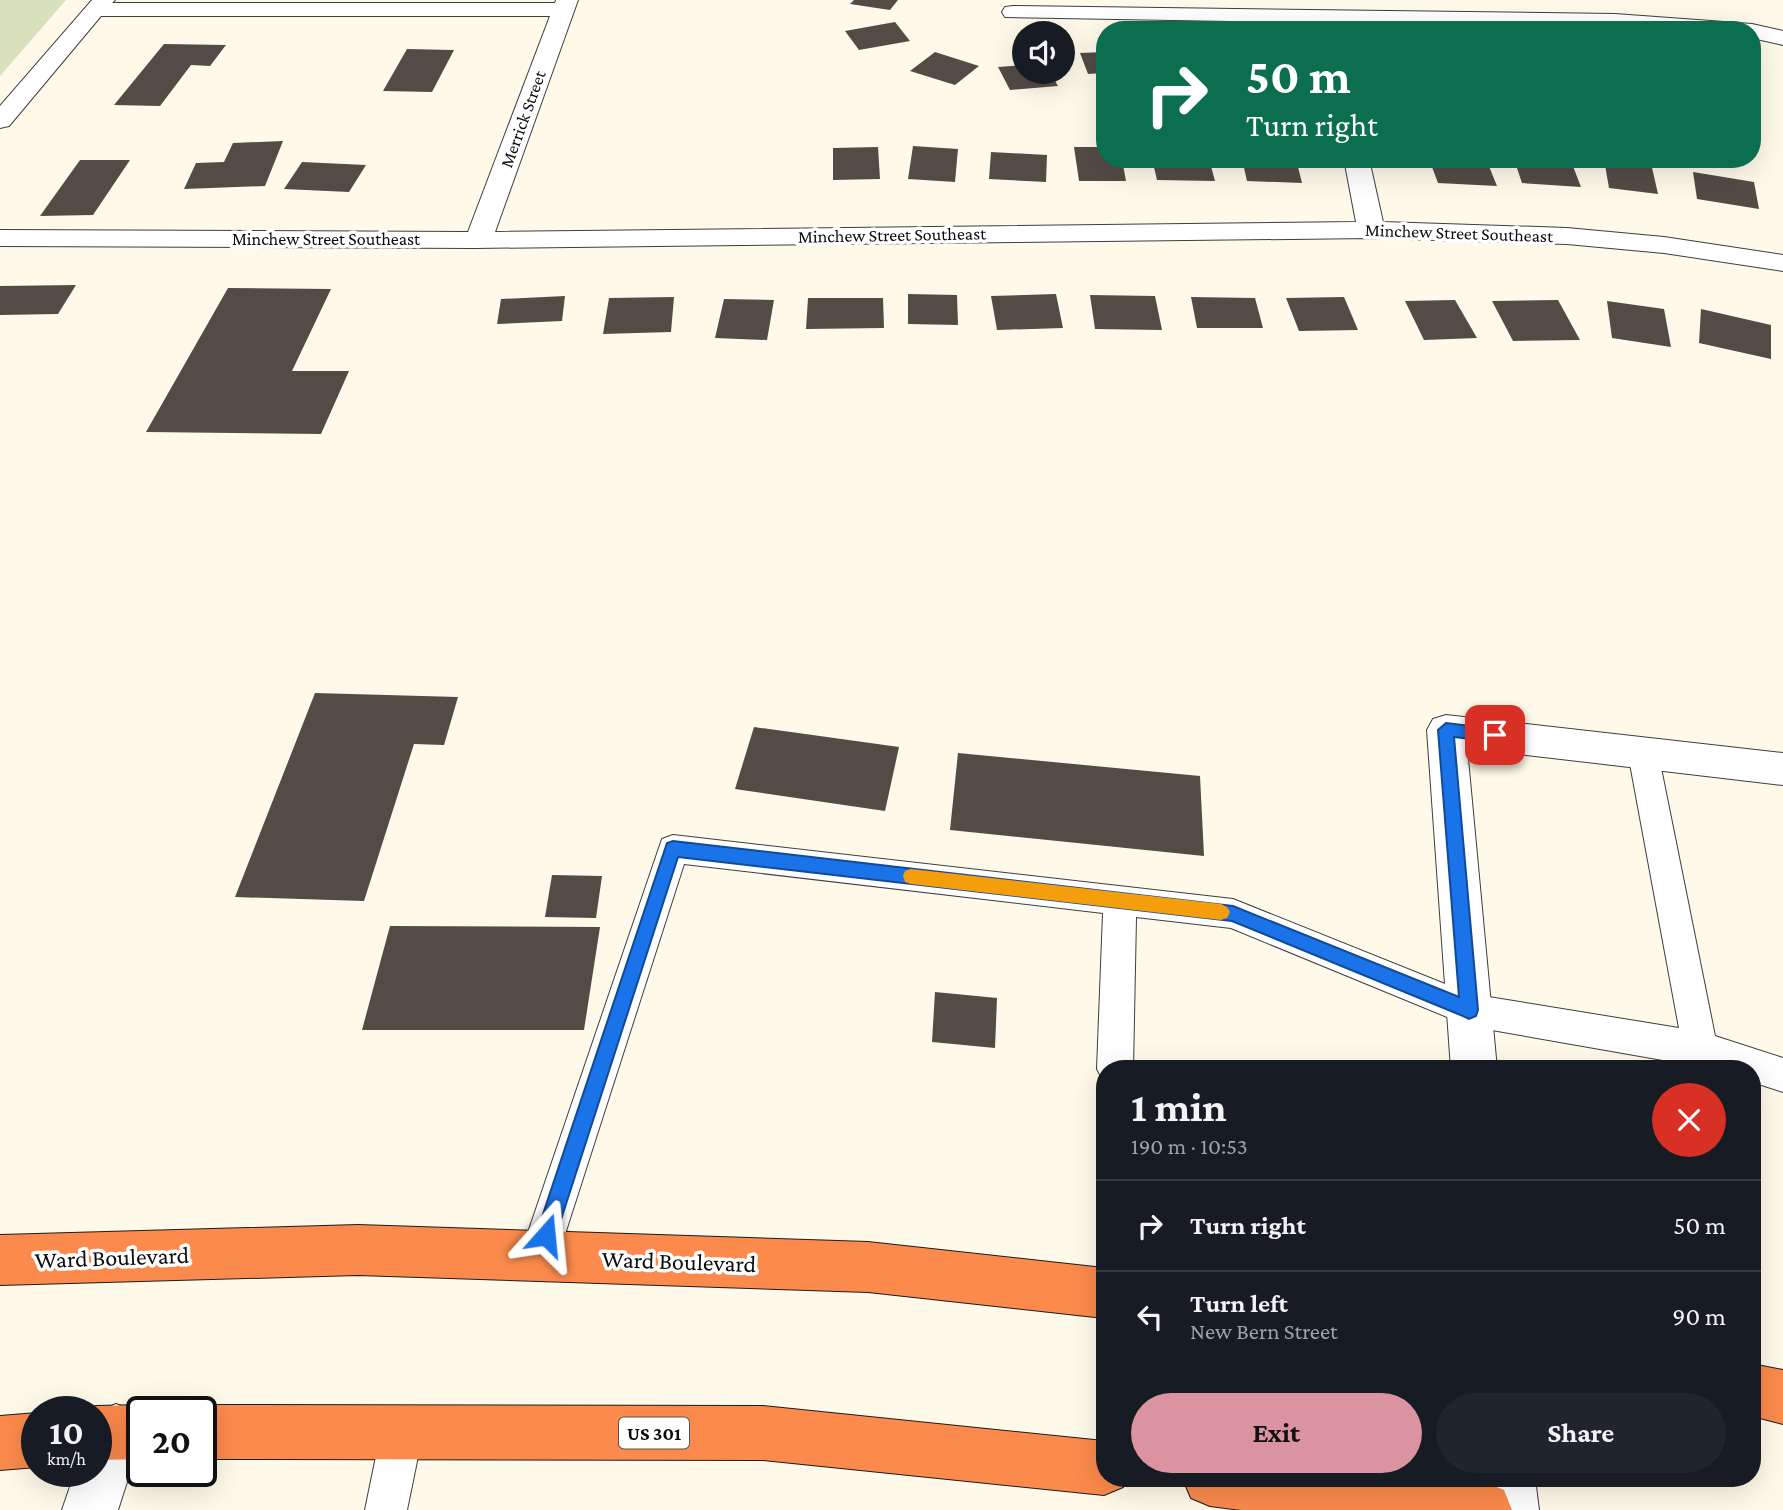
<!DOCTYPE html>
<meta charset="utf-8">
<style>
:root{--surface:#171b24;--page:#20242c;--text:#f1f3f6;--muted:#9ea1a6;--line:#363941;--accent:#db93a0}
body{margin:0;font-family:"Crimson Pro",serif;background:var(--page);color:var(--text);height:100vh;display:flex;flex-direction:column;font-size:26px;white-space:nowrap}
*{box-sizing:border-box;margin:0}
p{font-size:23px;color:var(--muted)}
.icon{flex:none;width:38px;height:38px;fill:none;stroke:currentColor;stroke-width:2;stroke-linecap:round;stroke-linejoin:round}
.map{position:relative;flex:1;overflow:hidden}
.side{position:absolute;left:1096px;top:1060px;width:665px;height:427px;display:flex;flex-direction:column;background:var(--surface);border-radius:28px;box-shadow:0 7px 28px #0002}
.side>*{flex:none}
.top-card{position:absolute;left:1096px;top:21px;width:665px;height:147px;border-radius:28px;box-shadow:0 7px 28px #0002;background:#0b6e4f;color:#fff;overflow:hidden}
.tools{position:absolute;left:1012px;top:21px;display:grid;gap:14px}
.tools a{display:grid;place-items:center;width:63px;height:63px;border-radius:50%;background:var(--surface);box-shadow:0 7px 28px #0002;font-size:35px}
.speed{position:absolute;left:21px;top:1396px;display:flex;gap:14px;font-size:35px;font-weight:700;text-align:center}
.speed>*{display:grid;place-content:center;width:91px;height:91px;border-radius:50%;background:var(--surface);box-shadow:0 7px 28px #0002;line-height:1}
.speed small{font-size:18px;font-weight:400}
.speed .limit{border:4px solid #111;border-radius:10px;background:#fff;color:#111}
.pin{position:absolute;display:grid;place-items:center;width:60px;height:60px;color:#fff;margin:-30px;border-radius:14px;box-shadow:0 4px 10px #0006}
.me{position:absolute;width:77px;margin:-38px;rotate:18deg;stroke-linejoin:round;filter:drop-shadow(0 0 5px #0008)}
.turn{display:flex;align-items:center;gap:24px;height:147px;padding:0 35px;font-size:32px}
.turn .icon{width:91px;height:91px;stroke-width:2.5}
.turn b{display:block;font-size:49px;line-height:60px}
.round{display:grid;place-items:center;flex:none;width:74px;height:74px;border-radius:37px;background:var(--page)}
.summary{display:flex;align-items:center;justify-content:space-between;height:119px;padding:0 35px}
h1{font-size:42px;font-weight:700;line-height:52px}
.cta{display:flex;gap:14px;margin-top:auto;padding:14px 35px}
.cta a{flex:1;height:80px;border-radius:42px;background:var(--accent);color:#111;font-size:28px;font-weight:700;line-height:80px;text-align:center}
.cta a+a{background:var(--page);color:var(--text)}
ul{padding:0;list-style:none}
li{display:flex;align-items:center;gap:21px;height:91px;padding:0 35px;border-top:2px solid var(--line)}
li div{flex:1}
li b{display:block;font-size:26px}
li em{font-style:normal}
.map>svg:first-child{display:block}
.cemetery{fill:#d8e1bb}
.building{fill:#544b47}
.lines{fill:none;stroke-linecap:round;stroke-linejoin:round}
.lane-casing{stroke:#3e3e3e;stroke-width:2}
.street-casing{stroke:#3e3e3e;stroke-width:2}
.highway-casing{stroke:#1c1c1c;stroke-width:2}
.lane{fill:#fff;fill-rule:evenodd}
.street{fill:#fff;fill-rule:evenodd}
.highway{fill:#fb8a4c;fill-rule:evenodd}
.route{fill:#1a73e8;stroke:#114b97;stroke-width:2}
.slow{fill:#f59e0b}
.labels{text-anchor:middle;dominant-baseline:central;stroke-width:7;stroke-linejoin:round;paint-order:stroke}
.far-street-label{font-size:18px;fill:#0b0b0b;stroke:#fff}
.shield{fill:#fff;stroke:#545454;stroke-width:2}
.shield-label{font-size:19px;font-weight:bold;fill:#0b0b0b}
.near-street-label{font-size:24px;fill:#0b0b0b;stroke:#fff}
</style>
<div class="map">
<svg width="1783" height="1510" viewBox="0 0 1783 1510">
<rect width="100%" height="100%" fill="#fff9ea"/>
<!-- cemetery -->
<path class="cemetery" d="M0,0h66l-66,76z"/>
<!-- building -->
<g class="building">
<path d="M854,0h44l-8,10 -40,-6z"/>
<path d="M895,22l15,19 -51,9 -14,-19z"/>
<path d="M164,44l62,1 -16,21 -19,-1 -31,41 -46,-1z"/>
<path d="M407,49l47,1 -22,42 -49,-1z"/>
<path d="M935,52l44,14 -24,19 -45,-14z"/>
<path d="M1104,52v21l-16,1 -8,-21z"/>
<path d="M1024,65v7h26l8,14 -48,4 -12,-23z"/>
<path d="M283,141l-18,45 -81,3 12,-26 28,-1 9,-19z"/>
<path d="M913,146l45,3 -3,33 -47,-3z"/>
<path d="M878,147l2,32 -47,1v-32z"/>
<path d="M1074,147h30v12h18l4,22h-47z"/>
<path d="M991,152l56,3 -1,27 -57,-3z"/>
<path d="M1152,159h57l6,22 -58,-1z"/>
<path d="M1242,159h54l6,24 -55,-2z"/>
<path d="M1429,159h57l11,27 -59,-3z"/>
<path d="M1514,159l57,2 10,26 -59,-4z"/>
<path d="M1604,159l47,4 7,31 -49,-6z"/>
<path d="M80,160h50l-37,55 -53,1z"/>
<path d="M302,162l64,3 -17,27 -65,-3z"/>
<path d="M1693,172l61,10 5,27 -62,-10z"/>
<path d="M76,285l-18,29 -58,1v-29z"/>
<path d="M228,288l103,1 -39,82h57l-28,63 -175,-2z"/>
<path d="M908,294l49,1 1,30 -50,-1z"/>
<path d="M1056,294l7,34 -66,2 -6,-34z"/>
<path d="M1090,295l65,1 7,34 -67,-1z"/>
<path d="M565,296l-3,25 -65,3 4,-25z"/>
<path d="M674,297l-3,35 -68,2 6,-36z"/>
<path d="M1191,297l64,1 8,30h-66z"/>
<path d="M1344,297l14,33 -59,1 -13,-33z"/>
<path d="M808,298h75l1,30 -78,1z"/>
<path d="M724,299l50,1 -7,40 -52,-2z"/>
<path d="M1455,300l22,38 -53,2 -19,-39z"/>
<path d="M1558,300l22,40 -67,1 -21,-40z"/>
<path d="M1607,301l57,8 7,38 -59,-9z"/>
<path d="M1701,309l70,16v34l-72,-16z"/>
<path d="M315,693l143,4 -14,48 -30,-1 -50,157 -129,-4z"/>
<path d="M754,727l145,20 -14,64 -150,-22z"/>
<path d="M958,753l242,23 4,80 -254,-26z"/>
<path d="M552,875l50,1 -6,42 -51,-1z"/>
<path d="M390,926l210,1 -16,103h-222z"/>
<path d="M935,992l62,6 -2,50 -63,-6z"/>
</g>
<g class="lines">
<defs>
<g id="lane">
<path d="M1643,741l11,3 4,9 57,283 68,22v34l-31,-10v-13h-38l-245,-43 -238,-98 -95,-11 -3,152h-29v13l-7,-13 6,-156 -419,-49 -126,392 -5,14 -14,5 -14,-5 -5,-14 142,-417 11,-4 560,64 237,95 209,34 -51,-275 4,-9z"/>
<path d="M402,1411l15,6 6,15 -16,78h-42l16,-78 6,-15z"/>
</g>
<g id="street">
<path d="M92,0h23l-3,3h443l1,-3h22l-83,232 861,-10 -12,-63h25l14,63 184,6 97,9 119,18v16l-119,-18 -97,-9 -196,-6 -896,10 -475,-2v-16l468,2 82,-216h-449l-92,110 -9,2v-22z"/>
<path d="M1013,6l602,8 137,10 31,7v14l-31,-7v-8l-747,-13 -3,-5 3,-5z"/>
<path d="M1446,715l337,38v32l-316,-37 30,321h-46l-24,-339 6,-11z"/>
<path d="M116,1404l19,8 7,23 -24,75h-56l13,-38h21l1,-60z"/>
<path d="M1481,1479h54l4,31h-56z"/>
</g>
<g id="highway">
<path d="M358,1225l510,17 236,26v50l-236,-26 -510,-17 -358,10v-50z"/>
<path d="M1752,1364l31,6v54l-31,-8z"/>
<path d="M142,1405l17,7h-17v47l-46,1v-48h-15l15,-6z"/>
<path d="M201,1405l562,1 341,35v38h23l-4,8 -19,8 -341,-35 -562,-1v-47h-17z"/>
<path d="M37,1413v54l-37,3v-54z"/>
<path d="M1183,1479h270l31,3 20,8 8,20h-271l-31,-4 -19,-8z"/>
</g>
</defs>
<!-- lane casing -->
<use href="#lane" class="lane-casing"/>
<!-- street casing -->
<use href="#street" class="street-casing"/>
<!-- highway casing -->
<use href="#highway" class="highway-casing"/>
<!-- lane -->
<use href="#lane" class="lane"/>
<!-- street -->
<use href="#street" class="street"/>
<!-- highway -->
<use href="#highway" class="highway"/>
</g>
<!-- route -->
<path class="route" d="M1446,723l49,6 8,6 -8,7 -41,-5 24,273 -2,6 -7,3 -6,-3 -231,-95 -554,-64 -122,378 -3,7 -7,3 -7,-3 -3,-7 131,-392 6,-2 560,65 226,91 -21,-267z"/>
<!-- slow -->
<path class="slow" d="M911,869l310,35 6,3 3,5 -3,6 -6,2 -310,-36 -6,-2 -2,-6 2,-5z"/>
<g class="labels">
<!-- far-street labels -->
<g class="far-street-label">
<text transform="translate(523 119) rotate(-70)">Merrick Street</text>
<text transform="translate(1459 233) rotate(2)">Minchew Street Southeast</text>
<text transform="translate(892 235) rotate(-1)">Minchew Street Southeast</text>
<text x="326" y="239">Minchew Street Southeast</text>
</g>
<!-- shield labels -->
<rect class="shield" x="619" y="1417.5" width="70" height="31" rx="5"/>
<g class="shield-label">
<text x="654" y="1433">US 301</text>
</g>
<!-- near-street labels -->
<g class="near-street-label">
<text transform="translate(112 1257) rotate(-2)">Ward Boulevard</text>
<text transform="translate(679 1261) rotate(2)">Ward Boulevard</text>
</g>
</g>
</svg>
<div class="tools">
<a><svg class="icon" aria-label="sound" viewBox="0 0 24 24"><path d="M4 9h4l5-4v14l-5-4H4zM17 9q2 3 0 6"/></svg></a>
</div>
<div class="speed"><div>10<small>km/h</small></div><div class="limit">20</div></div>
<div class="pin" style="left:1495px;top:735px;background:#d93025"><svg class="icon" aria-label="arrive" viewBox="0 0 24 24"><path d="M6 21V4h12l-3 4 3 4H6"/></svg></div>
<svg class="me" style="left:546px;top:1235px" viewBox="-20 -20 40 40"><path d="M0-17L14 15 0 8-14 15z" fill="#1a73e8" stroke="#fff" stroke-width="4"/></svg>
<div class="top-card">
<div class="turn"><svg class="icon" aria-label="right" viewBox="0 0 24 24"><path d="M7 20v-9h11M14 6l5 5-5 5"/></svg><div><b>50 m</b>Turn right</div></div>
</div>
<section class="side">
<div class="summary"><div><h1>1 min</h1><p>190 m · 10:53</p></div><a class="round" style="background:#d93025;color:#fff"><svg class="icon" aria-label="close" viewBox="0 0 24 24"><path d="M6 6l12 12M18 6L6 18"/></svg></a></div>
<ul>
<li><svg class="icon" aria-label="right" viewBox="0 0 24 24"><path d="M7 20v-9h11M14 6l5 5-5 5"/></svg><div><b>Turn right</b></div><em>50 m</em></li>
<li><svg class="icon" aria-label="left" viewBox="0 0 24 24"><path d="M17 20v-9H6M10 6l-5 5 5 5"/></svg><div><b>Turn left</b><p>New Bern Street</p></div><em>90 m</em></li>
</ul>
<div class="cta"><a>Exit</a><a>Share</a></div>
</section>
</div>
